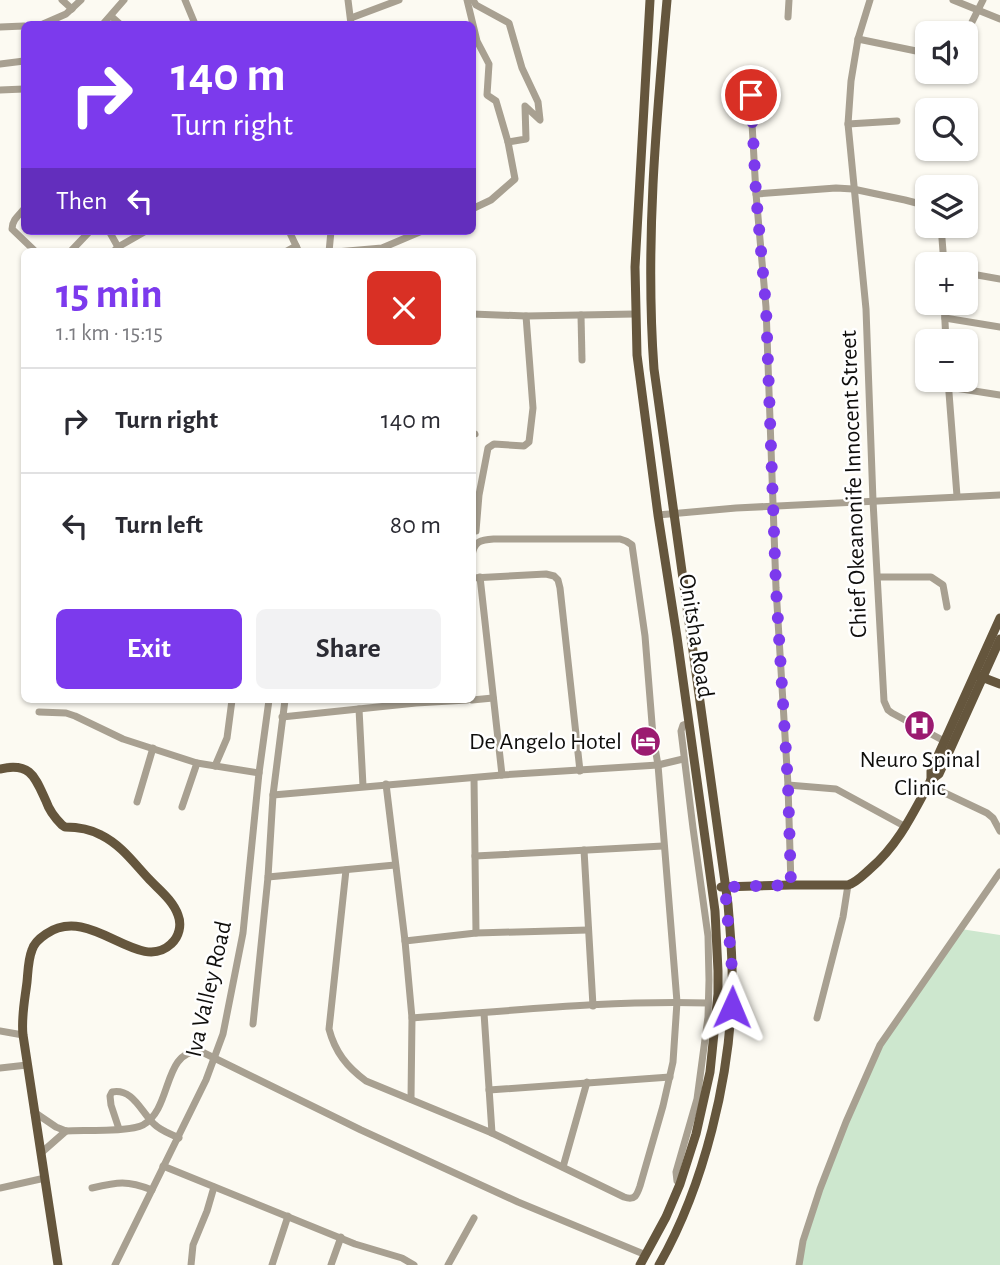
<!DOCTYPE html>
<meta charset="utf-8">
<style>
:root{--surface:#fff;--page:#f2f2f3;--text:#2b2b33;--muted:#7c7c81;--line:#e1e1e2;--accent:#7c3aed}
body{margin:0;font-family:"Alegreya Sans",sans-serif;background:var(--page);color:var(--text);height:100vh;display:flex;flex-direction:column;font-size:26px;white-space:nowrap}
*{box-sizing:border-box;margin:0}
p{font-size:23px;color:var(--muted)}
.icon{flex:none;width:38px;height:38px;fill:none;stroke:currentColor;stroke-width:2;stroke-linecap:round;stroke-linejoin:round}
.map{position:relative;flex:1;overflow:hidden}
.details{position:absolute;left:21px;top:248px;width:455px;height:455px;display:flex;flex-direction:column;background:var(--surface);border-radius:10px;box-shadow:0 2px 5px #0004}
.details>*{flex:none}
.hud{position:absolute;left:21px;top:21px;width:455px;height:214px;border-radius:10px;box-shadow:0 2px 5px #0004;background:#7c3aed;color:#fff;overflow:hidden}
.tools{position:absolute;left:915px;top:21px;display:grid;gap:14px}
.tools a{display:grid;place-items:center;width:63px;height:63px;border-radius:10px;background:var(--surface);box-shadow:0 2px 5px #0004;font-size:35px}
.pin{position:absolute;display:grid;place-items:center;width:60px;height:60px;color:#fff;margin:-30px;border:4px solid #fff;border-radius:50%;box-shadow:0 2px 7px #0007}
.me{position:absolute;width:77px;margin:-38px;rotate:1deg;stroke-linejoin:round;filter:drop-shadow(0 0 5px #0008)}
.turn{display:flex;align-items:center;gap:24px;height:147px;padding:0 35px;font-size:32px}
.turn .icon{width:91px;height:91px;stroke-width:2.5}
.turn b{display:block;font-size:49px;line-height:60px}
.then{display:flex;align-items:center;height:66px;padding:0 35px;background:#0003;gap:14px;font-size:26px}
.round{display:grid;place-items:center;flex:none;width:74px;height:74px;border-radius:10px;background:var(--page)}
.overview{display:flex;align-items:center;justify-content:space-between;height:119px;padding:0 35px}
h1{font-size:42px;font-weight:700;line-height:52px;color:var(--accent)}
.button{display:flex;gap:14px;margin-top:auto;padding:14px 35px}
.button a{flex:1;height:80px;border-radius:10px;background:var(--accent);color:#fff;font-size:28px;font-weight:700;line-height:80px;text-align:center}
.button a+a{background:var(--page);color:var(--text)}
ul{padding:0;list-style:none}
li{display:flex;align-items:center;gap:21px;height:105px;padding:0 35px;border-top:2px solid var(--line)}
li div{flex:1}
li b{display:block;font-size:26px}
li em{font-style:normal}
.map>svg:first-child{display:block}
.green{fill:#cde7ce}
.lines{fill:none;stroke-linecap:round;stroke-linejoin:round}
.minor{stroke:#a8a091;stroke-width:7}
.major{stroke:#65563d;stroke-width:9}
.route{stroke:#7c3aed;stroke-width:12;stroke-dasharray:0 21.6}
.labels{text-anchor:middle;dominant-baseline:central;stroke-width:5;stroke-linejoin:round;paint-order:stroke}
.street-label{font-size:24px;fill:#0f0e0c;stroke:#fff}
.poi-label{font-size:24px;fill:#0f0e0c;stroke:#fff;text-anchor:end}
</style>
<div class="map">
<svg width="1000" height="1265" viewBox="0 0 1000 1265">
<rect width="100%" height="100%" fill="#fcfaf2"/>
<!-- green -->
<path class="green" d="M961,929l39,6v330h-200l20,-76 60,-144z"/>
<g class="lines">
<!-- minor -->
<g class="minor">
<path d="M62,0l10,9"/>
<path d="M185,0l10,24"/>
<path d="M348,0l3,24"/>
<path d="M467,0l10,41 12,23 -2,31 9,6 12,41"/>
<path d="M870,0l-12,39 -7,42 -3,43 18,185 7,192 11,200 4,9 4,3 54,29"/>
<path d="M953,0l47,19"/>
<path d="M111,16l9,8"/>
<path d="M788,17l1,-17"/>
<path d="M351,18l48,-18"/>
<path d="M43,24l23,-10 15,-14"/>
<path d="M103,24l21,-24"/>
<path d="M0,27l24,-1"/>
<path d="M966,34l17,-34"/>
<path d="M858,39l63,13"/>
<path d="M0,64l24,-3"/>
<path d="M749,70l7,124 10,113 10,281 12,197 3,100"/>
<path d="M0,90l24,-1"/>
<path d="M848,124l49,-3"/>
<path d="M756,194l80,-6 17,1 52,11 23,6"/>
<path d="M24,209c-5,6 -12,11 -12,20l24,23"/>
<path d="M472,209l19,-9 24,-21 -7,-37 18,-3 -1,-33 15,14 -2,-18 -16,-34 -13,-45 -33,-18 -3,-5"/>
<path d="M941,226l3,38"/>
<path d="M109,231l9,16"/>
<path d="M289,231l10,21"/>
<path d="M70,252l20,-21"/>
<path d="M113,252l5,-5 28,-16"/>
<path d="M285,252l11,-6"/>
<path d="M329,252l2,-21"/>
<path d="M336,252l46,-4 40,-17"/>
<path d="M966,273l34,6"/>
<path d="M944,303l2,38"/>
<path d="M472,314l54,2 109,-2"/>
<path d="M581,315l1,45"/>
<path d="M945,318l55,9"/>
<path d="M948,380l9,116"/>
<path d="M949,387l51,8"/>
<path d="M472,435l3,-1"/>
<path d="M658,515l78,-7 264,-13"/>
<path d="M476,531l3,-36 9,-47 6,-4 30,2 5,-4 4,-34 -7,-92"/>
<path d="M480,577l22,198"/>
<path d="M878,577h53l12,8 4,22"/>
<path d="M472,578l74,-4 8,2 4,4 2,8 20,183"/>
<path d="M472,700l21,-2"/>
<path d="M359,709l4,77"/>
<path d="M39,712l27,1 9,3 48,23 74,24 62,10"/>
<path d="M282,717l134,-14 51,-3"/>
<path d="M215,766l12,-28 5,-38"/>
<path d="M474,778l2,155"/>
<path d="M386,784l19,157 7,77 -1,81"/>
<path d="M788,785l48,4 70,38"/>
<path d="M928,785l59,28 6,5 7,13"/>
<path d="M273,795l229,-20 156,-10 25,-6"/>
<path d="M137,802l16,-54"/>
<path d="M182,807l15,-44"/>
<path d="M584,850l9,156"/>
<path d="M475,856l188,-10"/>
<path d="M346,870l-17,159c6,23 18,38 37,52l126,52 132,64c11,4 13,-2 16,-11l23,-80 10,-44 4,-60 -19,-237 -5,-29 -8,-100 -13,-91 -6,-4 -6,-2h-125c-13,1 -21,1 -23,17"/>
<path d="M268,877l127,-12"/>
<path d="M405,941l71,-8 112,-3"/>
<path d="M484,1013l8,120"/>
<path d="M412,1018c98,-7 198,-18 296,-15"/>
<path d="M817,1018l26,-101 5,-32"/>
<path d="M253,1024l15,-147 5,-82 12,-95"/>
<path d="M0,1031l23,4"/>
<path d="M0,1068l27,-3"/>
<path d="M489,1090l181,-13"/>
<path d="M34,1112l22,15 10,4c16,-1 65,1 77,-6 30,-17 19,-74 57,-74l161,79 157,72 128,53"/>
<path d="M119,1129l-8,-24 -1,-9 2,-4c21,-4 29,20 42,32 7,7 17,10 25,14"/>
<path d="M41,1153l25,-22"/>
<path d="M163,1166l192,78 47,14 12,7"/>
<path d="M563,1167l24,-85"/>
<path d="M680,1184l-3,-3 -1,-9 21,-73 11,-82 1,-37 -1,-44 -15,-108 -12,-97 2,-6 6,-2"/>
<path d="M0,1188l45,-10"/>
<path d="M92,1188c26,-6 35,-8 60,2"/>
<path d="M115,1265l91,-185 17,-46 20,-101 16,-160 10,-73"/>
<path d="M191,1265l2,-20 14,-34 7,-24"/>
<path d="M272,1265l16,-49"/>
<path d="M331,1265l10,-28"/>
<path d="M448,1265l26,-47"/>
<path d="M799,1265l4,-24 17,-52 26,-67 34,-77 120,-173"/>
</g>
<!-- major -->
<g class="major">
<path d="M979,676l21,8"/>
<path d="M0,769c31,-7 35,8 46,32 3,9 9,17 16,24l3,2c12,0 25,2 36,8 20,10 32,27 47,43 10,11 25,22 30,37 4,10 1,22 -7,29 -33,31 -80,-41 -125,-10 -6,4 -12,9 -14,16 -4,10 -4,22 -5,32 -2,17 -6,35 -4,53l35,230"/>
<path d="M931,780v-9l69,-153"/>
<path d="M721,887l70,-2h57c9,-3 15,-10 22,-16 29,-25 43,-56 61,-89l8,-6 61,-135"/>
<path d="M640,1265l26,-48 14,-33 16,-50 14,-62 8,-78v-23l-3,-60 -8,-59 -30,-215 -19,-122 -21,-160 -2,-88 15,-267"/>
<path d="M659,1265c45,-79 72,-189 73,-280 1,-27 -2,-54 -4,-81l-74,-535c-9,-123 2,-246 13,-369"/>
</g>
</g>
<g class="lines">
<!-- route -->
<path class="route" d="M732,1007v-38l-7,-82 66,-2 -3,-100 -12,-197 -10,-281 -10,-113 -5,-99"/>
</g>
<!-- icons -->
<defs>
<symbol id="hospital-disc" viewBox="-11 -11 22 22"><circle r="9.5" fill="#9b1b70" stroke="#fff"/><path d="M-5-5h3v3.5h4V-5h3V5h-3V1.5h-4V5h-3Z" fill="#fff"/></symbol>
<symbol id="hotel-disc" viewBox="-11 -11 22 22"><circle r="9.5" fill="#9b1b70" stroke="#fff"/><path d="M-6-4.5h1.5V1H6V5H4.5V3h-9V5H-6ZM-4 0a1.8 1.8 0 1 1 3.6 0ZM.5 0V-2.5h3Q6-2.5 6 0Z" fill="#fff"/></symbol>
</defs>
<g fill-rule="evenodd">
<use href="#hospital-disc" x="902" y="708" width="35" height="35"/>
<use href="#hotel-disc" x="628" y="724" width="35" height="35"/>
</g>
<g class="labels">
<!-- street labels -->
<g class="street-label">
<text transform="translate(854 484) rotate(-92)">Chief Okeanonife Innocent Street</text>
<text transform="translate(696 636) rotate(81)">Onitsha Road</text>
<text transform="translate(209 989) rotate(-77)">Iva Valley Road</text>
</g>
<!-- poi labels -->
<g class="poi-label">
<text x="622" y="742">De Angelo Hotel</text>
<text x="920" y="760" text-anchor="middle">Neuro Spinal<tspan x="920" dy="28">Clinic</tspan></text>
</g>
</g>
</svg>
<div class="tools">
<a><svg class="icon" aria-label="sound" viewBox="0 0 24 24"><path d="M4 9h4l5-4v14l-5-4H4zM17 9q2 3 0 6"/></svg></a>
<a><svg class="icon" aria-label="search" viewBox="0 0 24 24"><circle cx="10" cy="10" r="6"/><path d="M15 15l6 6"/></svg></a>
<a><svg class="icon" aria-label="layers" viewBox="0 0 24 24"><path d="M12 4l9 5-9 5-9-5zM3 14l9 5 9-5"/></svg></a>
<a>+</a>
<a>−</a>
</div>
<div class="pin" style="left:751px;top:95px;background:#d93025"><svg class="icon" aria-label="arrive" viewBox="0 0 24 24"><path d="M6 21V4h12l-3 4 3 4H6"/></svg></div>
<svg class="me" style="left:732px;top:1007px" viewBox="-20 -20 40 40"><path d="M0-17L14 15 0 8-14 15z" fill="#7c3aed" stroke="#fff" stroke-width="4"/></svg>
<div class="hud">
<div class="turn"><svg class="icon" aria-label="right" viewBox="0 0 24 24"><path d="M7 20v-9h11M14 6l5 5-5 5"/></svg><div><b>140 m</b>Turn right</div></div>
<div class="then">Then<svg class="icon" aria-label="left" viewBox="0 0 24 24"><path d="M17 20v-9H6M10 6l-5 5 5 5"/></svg></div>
</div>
<section class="details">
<div class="overview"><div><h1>15 min</h1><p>1.1 km · 15:15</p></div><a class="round" style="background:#d93025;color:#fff"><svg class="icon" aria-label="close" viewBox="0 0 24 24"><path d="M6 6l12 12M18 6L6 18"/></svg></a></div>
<ul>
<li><svg class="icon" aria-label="right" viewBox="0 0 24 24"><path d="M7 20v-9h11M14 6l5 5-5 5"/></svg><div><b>Turn right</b></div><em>140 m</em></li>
<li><svg class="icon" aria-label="left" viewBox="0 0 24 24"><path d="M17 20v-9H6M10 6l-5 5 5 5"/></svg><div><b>Turn left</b></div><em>80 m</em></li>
</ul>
<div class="button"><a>Exit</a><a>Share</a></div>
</section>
</div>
